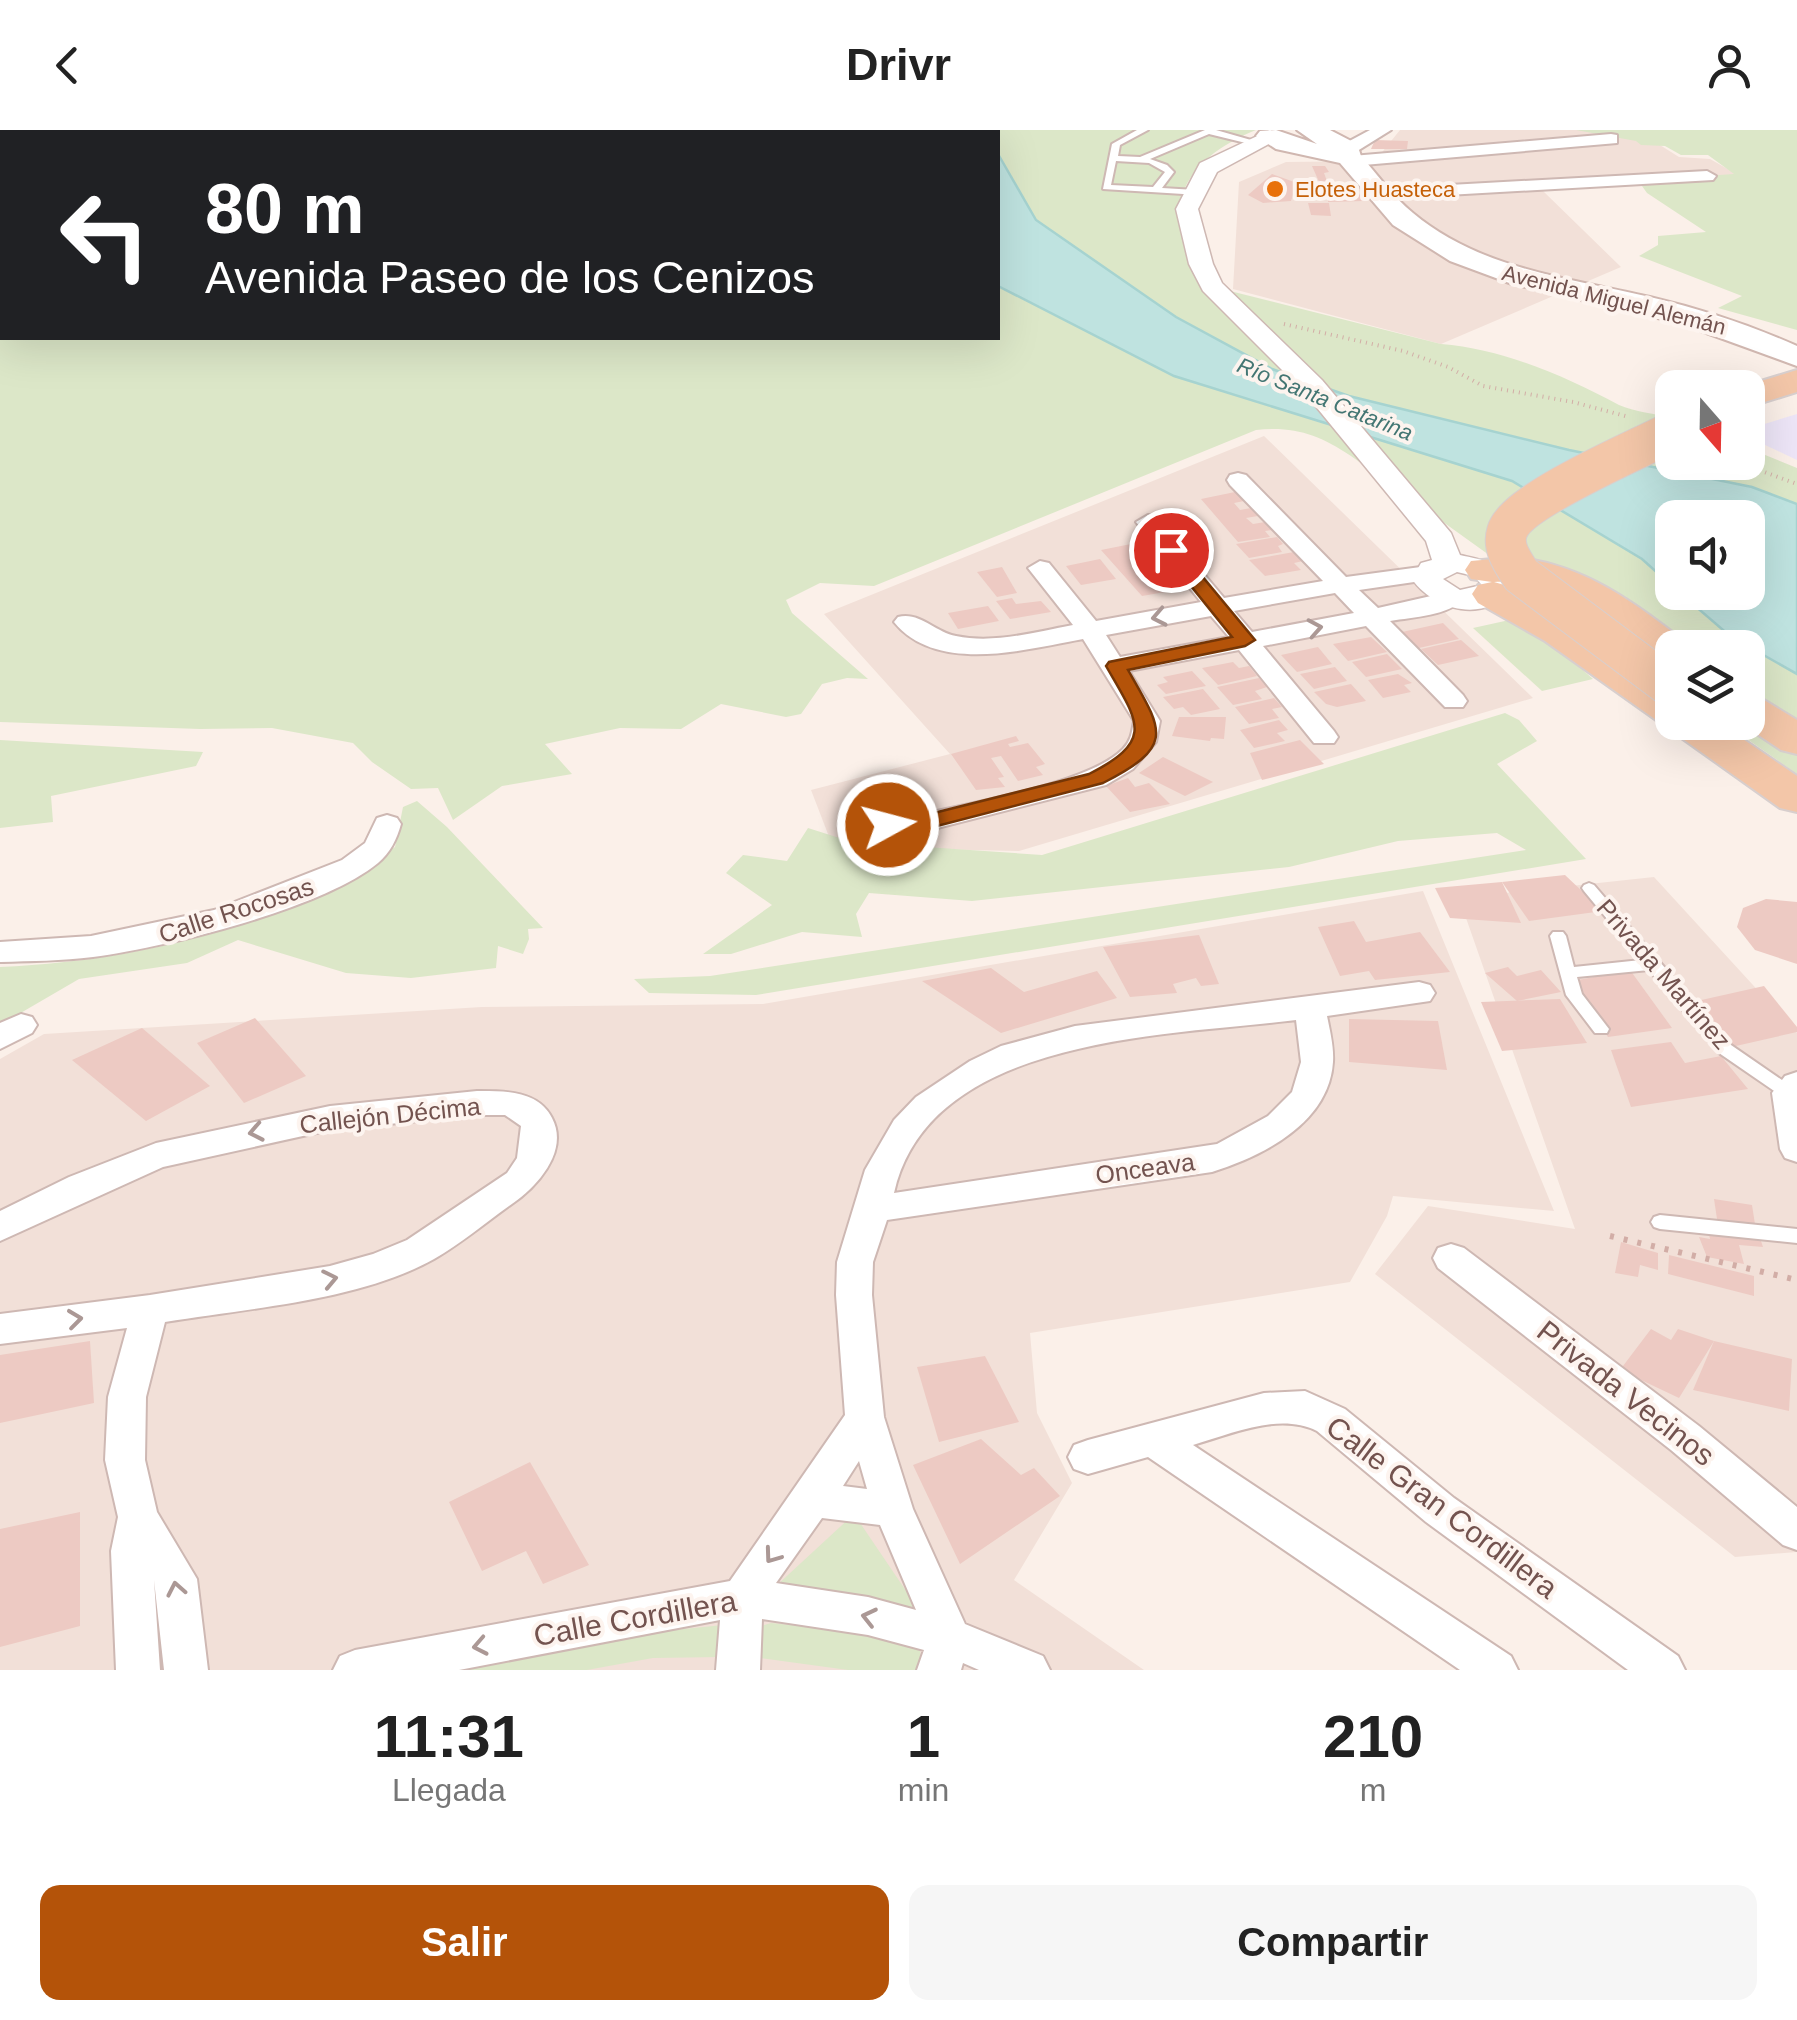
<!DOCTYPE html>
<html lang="es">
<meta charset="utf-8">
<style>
:root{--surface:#fff;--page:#f6f6f6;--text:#222;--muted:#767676;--accent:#b45309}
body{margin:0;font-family:Arial,sans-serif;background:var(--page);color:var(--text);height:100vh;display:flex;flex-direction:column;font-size:38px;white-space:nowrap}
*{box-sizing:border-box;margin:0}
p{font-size:32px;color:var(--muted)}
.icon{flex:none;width:55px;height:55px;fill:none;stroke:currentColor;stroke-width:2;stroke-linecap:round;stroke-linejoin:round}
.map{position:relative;height:1540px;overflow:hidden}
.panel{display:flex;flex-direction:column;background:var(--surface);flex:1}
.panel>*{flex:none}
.top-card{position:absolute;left:0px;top:0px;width:1000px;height:210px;box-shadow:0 10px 40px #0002;background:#202124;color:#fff;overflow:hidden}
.needle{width:65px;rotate:160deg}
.controls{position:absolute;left:1655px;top:240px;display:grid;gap:20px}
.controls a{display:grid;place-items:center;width:110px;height:110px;border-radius:20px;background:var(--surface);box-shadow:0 10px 40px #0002;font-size:50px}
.pin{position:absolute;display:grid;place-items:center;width:85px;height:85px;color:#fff;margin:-42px;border:5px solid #fff;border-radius:50%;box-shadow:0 2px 10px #0007}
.me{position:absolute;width:110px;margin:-55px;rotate:83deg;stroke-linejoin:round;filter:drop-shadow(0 0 8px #0008)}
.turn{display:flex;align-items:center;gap:35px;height:210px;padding:0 40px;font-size:45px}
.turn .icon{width:130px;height:130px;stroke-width:2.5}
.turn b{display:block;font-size:70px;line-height:85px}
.eta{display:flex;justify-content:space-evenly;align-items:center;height:170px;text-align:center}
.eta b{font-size:60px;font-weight:800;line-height:70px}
.primary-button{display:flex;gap:20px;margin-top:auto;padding:20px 40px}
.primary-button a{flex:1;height:115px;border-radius:20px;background:var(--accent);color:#fff;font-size:40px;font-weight:800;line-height:115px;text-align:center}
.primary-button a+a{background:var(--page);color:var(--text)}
header{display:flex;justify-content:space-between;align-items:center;height:130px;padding:0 40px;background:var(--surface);font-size:45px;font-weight:800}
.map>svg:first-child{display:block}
.residential{fill:#f2e0d8}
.education{fill:#ede5f7}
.green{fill:#dce7c8;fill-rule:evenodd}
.water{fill:#bfe3e0;stroke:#a6d3d0;stroke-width:2.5}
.building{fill:#edcac3}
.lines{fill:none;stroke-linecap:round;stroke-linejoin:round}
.service-casing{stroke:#ceb8b3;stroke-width:4}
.minor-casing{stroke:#ceb8b3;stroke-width:4}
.tertiary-casing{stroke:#ceb8b3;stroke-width:3}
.secondary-casing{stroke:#d0b7b0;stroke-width:4}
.primary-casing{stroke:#d8cfce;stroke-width:4}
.path-far1{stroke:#d2ada6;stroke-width:4;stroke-dasharray:1 5;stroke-linecap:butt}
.path{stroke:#d2ada6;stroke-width:6;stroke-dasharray:4 10;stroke-linecap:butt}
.service{fill:#fff;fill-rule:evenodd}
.minor{fill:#fff;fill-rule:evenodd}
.tertiary{fill:#fff;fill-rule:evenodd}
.secondary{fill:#fff;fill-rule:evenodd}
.primary{fill:#f3c6a8;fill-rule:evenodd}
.primary-bridge-casing{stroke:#d8cfce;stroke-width:42;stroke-linecap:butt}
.primary-bridge{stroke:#f3c6a8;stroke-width:40}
.oneway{stroke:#ab9895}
.route{fill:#b45309;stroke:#753606;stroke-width:2.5}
.food-dot{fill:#e8710a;stroke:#fdf4ef;stroke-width:4}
.labels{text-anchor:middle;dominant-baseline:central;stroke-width:8;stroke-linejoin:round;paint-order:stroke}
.far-food-label{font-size:22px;fill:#c56008;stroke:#fdf4ef;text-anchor:start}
.far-street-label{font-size:22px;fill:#73534f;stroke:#fdf4ef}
.far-water-label{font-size:22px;font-style:italic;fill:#437673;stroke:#fdf4ef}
.street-label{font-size:25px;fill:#73534f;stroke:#fdf4ef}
.near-street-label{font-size:30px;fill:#73534f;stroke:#fdf4ef}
</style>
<header><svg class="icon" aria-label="back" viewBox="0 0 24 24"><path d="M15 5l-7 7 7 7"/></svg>Drivr<svg class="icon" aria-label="person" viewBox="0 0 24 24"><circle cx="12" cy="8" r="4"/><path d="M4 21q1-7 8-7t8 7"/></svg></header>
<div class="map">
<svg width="1797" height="1540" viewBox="0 0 1797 1540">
<rect width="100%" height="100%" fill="#fbf0e9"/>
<!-- residential -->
<g class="residential">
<path d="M1400,0h236l43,27 31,2 32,18 -199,14 78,76 -180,77 -208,-55 6,-107 47,-20 89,-1z"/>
<path d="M1264,306l269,262 -514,153 -186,-4 -22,-57 139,-36 -126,-140z"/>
<path d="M1654,747l143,156v519l-62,5 -360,-283 53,-68 147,23 -116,-331z"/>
<path d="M1423,761l131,320 -161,-15 -6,20 -37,66 -320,51 7,80 35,70 -58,97 130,90h-1144v-611l44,-25 438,-27 281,-3z"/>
</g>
<!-- education -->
<path class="education" d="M1797,284v46l-49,-23v-8z"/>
<!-- green -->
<g class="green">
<path d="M0,0h942l-940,2v206h996v-206l-54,-2h312c-32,13 -69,36 -75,72l25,83 235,59c62,5 124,32 178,61 15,7 37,8 53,14v43h76v-14l49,20v306l-73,-51 24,-1v-74h-76v38l-321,-230c-32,-21 -56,-30 -95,-26l-382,156 -54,-3 -34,17 6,13 76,66 -21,-1 -25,6 -21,30 -15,3 -65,-13 -40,25 -61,-1 -75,16 27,30 -70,12 -49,34 -15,-32 -27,1 -39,-27 -19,-19 -81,-15 -72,1 -200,-7zM1672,388h76v74h-76z"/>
<path d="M1576,0h221v200l-79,-22 24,-12 -103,-40 19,-11v-9l48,-4 -59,-39 -5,-7 2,-6 90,-6 -26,-19h-27l-16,-9 -24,-1 -5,-4z"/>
<path d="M1523,487l70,62 -51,12 -69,-63z"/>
<path d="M1505,583l14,7 18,21 -40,23 89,95 -830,136 -107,-2 -15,-14 76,-3 816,-126 -29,-17 -99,8 -109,26 -317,34 -103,-8 -13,21 6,23 -60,-5 -71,22h-28l69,-49 -46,-32 17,-18 44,6 21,-33 44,14 190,13z"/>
<path d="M0,610l203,12 -7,14 -145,30 2,26 -53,6z"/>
<path d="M417,671l30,26 96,101 -15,1 1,10 -6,15 -25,-8 -2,22 -85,10 -65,-5 -108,-33 -51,23 -108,16 -79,46v-58c136,-6 283,-40 395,-120l8,-40z"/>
<path d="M854,1384l65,96 -76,-15 -68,-8z"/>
<path d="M771,1493l60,6 81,17 8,5 2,19h-74l-88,-12 1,-32z"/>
<path d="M723,1495l-1,32 -69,1 -66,12h-132l189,-37z"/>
</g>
<!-- water -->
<path class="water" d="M998,24l38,66 140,97 96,52 77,27 220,54 183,37 45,17v170l-67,-38 -50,-43 68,-1v-74h-76v68l-30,-27 -130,-78 -338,-105 -176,-90z"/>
<!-- building -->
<g class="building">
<path d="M1375,10l33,1 -1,8h-36z"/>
<path d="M1312,36h13l4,6 -5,1 4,11h26l10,17 -36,1v-18h-8z"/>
<path d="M1272,44l25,9 -6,18 -28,2 -15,-8z"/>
<path d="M1308,73h21l2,13 -20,-1z"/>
<path d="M1235,362l9,9 -10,2 6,7 11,-2 7,8 -12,2 7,6 12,-2 7,8 -7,1 5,6 -32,5 -37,-43z"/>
<path d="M1277,407l6,7 -5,2 4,6 -33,6 -13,-14z"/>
<path d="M1141,412l8,9 -10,1 8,9 9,-2 7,8 -8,2 7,8 8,-1 6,7 -10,2 5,6 -29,5 -41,-46z"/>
<path d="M1294,422l9,9 -9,2 7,7 -36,6 -16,-16z"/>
<path d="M1100,429l16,20 -35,6 -15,-19z"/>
<path d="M1002,437l15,26 -20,4 -20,-25z"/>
<path d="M1012,468l4,6 25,-3 10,11 -41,7 -14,-18z"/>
<path d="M988,476l11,15 -41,8 -10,-16z"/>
<path d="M1443,493l16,16 -40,9 -17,-16z"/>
<path d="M1371,507l16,15 -39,9 -15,-17z"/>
<path d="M1461,510l18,16 -41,9 -17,-16z"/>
<path d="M1318,517l14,17 -35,8 -16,-17z"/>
<path d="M1387,524l15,15 -36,8 -14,-15z"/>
<path d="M1233,532l6,6 10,-2 8,10 -39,9 -16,-17z"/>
<path d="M1335,537l12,14 -33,8 -14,-15z"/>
<path d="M1192,541l14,15 -40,8 -9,-9 11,-3 -5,-5z"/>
<path d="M1398,544l14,9 -8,2 7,7 -28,6 -15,-18z"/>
<path d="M1259,548l8,9 -12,4 7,8 -29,6 -16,-18z"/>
<path d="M1351,554l15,17 -29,6 -11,-3 -12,-12z"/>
<path d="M1203,559l17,20 -29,6 -8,-8 -9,2 -11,-12z"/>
<path d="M1274,568l8,9 -10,2 7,9 -30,6 -14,-17z"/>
<path d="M1179,587h47l-2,22 -13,-1 -1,3 -38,-5z"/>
<path d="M1279,590l9,10 -11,3 8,8 -31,7 -14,-18z"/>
<path d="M1016,606l3,5 -11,3 2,3 18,-4 17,21 -9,3 7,8 -25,6 -17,-25 -10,2 13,19 -6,1 7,9 -29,3 -25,-36z"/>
<path d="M1300,610l24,24 -62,16 -12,-27z"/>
<path d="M1163,627l50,25 -28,14 -46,-23z"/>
<path d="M1128,648l7,9 14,-4 21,21 -40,8 -24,-26z"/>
<path d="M1565,745l38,36 -74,10 -27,-39z"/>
<path d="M1502,752l19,41 -71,-5 -15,-30z"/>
<path d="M1766,769l31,3v62l-42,-14 -18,-23 6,-19z"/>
<path d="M1354,791l12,21 54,-10 30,40 -75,8 -6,-9 -29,5 -22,-49z"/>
<path d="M1199,805l20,49 -18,2 -5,-8 -23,6 4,9 -47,4 -27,-50z"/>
<path d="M1508,837l9,9 24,-6 20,22 -44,9 -32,-28z"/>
<path d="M991,838l33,24 73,-21 20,27 -116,35 -79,-52z"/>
<path d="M1630,840l42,58 -64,9 -35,-56z"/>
<path d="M1764,856l33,41v5l-70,16 -39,-45z"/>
<path d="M1560,869l27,44 -85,8 -21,-49z"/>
<path d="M255,888l51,58 -62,27 -47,-60z"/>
<path d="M1349,889l89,2 9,49 -98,-8z"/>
<path d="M142,898l68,58 -64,35 -74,-61z"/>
<path d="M1671,912l14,21 36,-7 27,33 -117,18 -20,-57z"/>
<path d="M1714,1069l38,6 3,19 -38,-5z"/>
<path d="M1708,1100l51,5 4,12 -24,-2 5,19 -37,-7 -8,-20 11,2z"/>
<path d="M1621,1112l37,11v17l-18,-5 -2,12 -23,-4z"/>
<path d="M1669,1125l85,21v20l-86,-22z"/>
<path d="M1651,1199l20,11 7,-11 36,12 -35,57 -59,-28z"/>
<path d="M90,1211l4,62 -94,20v-68z"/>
<path d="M1714,1211l78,18 -3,52 -96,-21z"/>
<path d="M985,1226l34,66 -80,20 -22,-75z"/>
<path d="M981,1309l40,36 13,-7 26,28 -100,68 -47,-99z"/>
<path d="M530,1332l59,103 -46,19 -17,-33 -44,20 -33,-69z"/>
<path d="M80,1382v114l-80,21v-118z"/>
</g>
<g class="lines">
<defs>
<g id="service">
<path d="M1137,0h11l-28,15 -2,11 22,1 65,-27h11l42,12 -4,3 -45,-11 -59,25 17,6 7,7 -12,16 34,2 4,3 -1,2 -96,-6 9,-45zM1116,31l33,2 16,9 -12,15 -42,-2z"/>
<path d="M1589,753l5,2 137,160 64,44 2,3 -2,5h-12l-64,-44 -70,-83 -72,7 5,17 27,35 -2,4h-12l-29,-38 -16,-59 3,-4h10l3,4 8,31 67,-7 -57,-69 -2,-3 2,-3z"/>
<path d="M1660,1085l137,14v14l-137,-14 -6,-2 -3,-5 3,-5z"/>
</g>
<g id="minor">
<path d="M1370,0h21l-37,23h-12v-8z"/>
<path d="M1611,4l6,1v8l-265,23 -9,-5 9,-5z"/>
<path d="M1707,41l9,5 -3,4 -336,19 -9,-5 9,-5z"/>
<path d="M1238,343l8,2 100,102 82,-11 12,7 -12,7 -69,10 19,18 75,-17 9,2 3,5c-17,18 -51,19 -75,23l73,74 4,6 -4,6h-18l-79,-81 -103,20 71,85 4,6 -4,6h-20l-75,-93 -110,21 31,50 -4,21 -23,27 -27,16 -196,50c-24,-1 -50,-6 -66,-25l4,-6c22,-6 40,12 62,13 52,-13 178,-32 213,-68 8,-8 9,-17 11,-28l-51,-82c-56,10 -146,36 -189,-17l4,-5c21,-6 37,15 58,19 38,8 79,-4 117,-11l-45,-57 12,-7 9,2 47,58 105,-19 -65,-80 12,-7 8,2 68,81 99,-17 -93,-96 -3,-5 3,-5zM1335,463l19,20 -102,19 -18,-21zM1211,486l18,21 -109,20 -14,-22z"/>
<path d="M387,685l10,3 4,6c-4,15 -11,29 -23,39 -56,46 -212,84 -285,94 -31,4 -62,4 -93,5v-20l91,-6 123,-26 128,-50 23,-17 12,-25z"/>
<path d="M1419,852l11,3 5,8 -5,8 -103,15c3,15 7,31 6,46 -4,61 -70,94 -121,110l-325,48 -14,42 -1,33 12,122 29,92 52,115 78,32 7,14h-71l-16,-7 -2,7h-44l7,-20 -56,-15 -106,-16 -2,51h-44l4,-50 -261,50h-126l7,-14 15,-6 375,-69 115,-166 -9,-120 1,-33 28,-92 29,-50 22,-23 54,-36 31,-15 74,-20zM1296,890l5,42 -9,30 -24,24 -51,28 -323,49c35,-158 275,-157 402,-173zM859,1331l8,28 -24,-3zM822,1388l58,7 36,85 -48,-13 -92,-14z"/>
<path d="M21,884l11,3 5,8 -5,8 -32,16v-26z"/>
<path d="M1797,942v90l-12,-4 -5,-9 -8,-56 13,-17z"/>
<path d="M477,961c26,0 61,-1 75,27 18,34 -17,71 -43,88 -25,18 -49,38 -75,53 -75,42 -185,49 -269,63l-19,75 -1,63 12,52 40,67 11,91h-44l-10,-90 6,90h-44l-5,-119 7,-34 -13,-57 3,-63 19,-69 -127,16v-30l150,-19 180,-29 43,-12 34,-14 100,-67 10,-15 4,-32 -16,-11h-28l-147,15 -167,37 -163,74v-30l69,-34 87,-34 174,-37z"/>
<path d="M1451,1114l13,4 235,178 98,81v43l-14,-5 -112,-95 -233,-182 -5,-10 5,-10z"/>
<path d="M1305,1261l40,18 109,89 224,158 7,14h-57l-202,-148 -109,-91c-38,-19 -85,3 -124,14l318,211 7,14h-58l-312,-213 -60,17 -14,-5 -6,-12 6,-12 14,-5 176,-47z"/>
</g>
<path id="tertiary" d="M1270,0l10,6 -4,4 -59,32 -19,37 15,55 9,19 100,97 129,153 9,22c22,5 48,8 52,33 -25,36 -78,23 -100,-9l9,-16 11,-3 -6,-19 -122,-149 -101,-101 -14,-27 -13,-55 24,-46zM1457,442l17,4 8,9 -22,5 -17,-11z"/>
<path id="secondary" d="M1276,0l41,14 -20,-14h33l27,14 4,12c17,19 32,41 52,57 67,56 155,65 237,84 51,12 100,28 147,49v20l-118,-43 -167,-39 -62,-23 -57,-36 -53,-62 -64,-14 -20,-13 4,-5z"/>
<g id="primary">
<path d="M1797,240v22l-49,15v-19h-10z"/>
<path d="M1515,427c70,8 117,44 172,86l3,5h-18v17l-15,-4c-51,-40 -95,-82 -163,-79 57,14 130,75 178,110v30h46l79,54v36l-17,-4 -235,-167 -67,-38 -6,-9 6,-9 14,-3 -21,-3 -6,-9 6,-9z"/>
<path d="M1748,566l16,4 33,20v34l-16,-4 -42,-28h9z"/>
</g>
</defs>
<!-- service casing -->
<use href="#service" class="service-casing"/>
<!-- minor casing -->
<use href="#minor" class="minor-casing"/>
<!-- tertiary casing -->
<use href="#tertiary" class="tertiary-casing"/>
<!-- secondary casing -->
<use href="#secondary" class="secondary-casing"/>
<!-- primary casing -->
<use href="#primary" class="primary-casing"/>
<!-- path-far1 -->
<g class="path-far1">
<path d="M1284,194l119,27 45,16 35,19 90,16 56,15"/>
<path d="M1737,332l60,22"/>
</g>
<!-- path -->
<path class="path" d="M1610,1106l187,44"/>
<!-- service -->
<use href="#service" class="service"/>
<!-- minor -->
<use href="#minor" class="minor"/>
<!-- tertiary -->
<use href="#tertiary" class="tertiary"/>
<!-- secondary -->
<use href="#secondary" class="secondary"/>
<!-- primary -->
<use href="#primary" class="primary"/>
<defs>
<path id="primary-bridge" d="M1672,302c-32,16 -156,69 -165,100 -5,16 6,30 14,43l151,113"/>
</defs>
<!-- primary-bridge casing -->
<use href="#primary-bridge" class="primary-bridge-casing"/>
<!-- primary-bridge -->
<use href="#primary-bridge" class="primary-bridge"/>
</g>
<!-- one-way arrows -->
<defs><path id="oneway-chevron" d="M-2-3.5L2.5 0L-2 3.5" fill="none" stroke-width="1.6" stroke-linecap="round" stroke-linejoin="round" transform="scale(2.5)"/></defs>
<g class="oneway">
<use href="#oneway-chevron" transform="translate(1159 487) rotate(169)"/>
<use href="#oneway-chevron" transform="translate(1315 498) rotate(-10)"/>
<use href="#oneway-chevron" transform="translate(256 1002) rotate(169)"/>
<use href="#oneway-chevron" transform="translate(330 1149) rotate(-12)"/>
<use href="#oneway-chevron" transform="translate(75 1189) rotate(-7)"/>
<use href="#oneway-chevron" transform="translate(772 1426) rotate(126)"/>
<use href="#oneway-chevron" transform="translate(176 1459) rotate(-101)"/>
<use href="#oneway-chevron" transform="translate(869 1487) rotate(-167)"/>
<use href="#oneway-chevron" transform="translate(480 1516) rotate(169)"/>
</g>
<!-- route -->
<path class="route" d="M1171,415l6,1 78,94 -10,6 -117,24c35,61 48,76 -25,113l-193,50 -30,-3 -3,-5 3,-5 30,-1 179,-45c67,-34 49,-52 17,-108l3,-4 123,-25 -70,-87z"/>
<!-- markers -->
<circle class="food-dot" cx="1275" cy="59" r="10"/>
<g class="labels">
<!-- far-food labels -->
<g class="far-food-label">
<text x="1295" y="59">Elotes Huasteca</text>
</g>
<!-- far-street labels -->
<g class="far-street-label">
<text transform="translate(1614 170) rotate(14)">Avenida Miguel Alemán</text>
</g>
<!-- far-water labels -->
<g class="far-water-label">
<text transform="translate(1325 269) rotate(22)">Río Santa Catarina</text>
</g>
<!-- street labels -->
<g class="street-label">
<text transform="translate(236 780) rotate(-18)">Calle Rocosas</text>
<text transform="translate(1664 844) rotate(49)">Privada Martínez</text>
<text transform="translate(390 985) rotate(-6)">Callejón Décima</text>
<text transform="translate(1145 1038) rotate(-8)">Onceava</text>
</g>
<!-- near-street labels -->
<g class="near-street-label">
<text transform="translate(1626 1263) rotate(38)">Privada Vecinos</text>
<text transform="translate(1442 1377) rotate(37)">Calle Gran Cordillera</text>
<text transform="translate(635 1488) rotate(-10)">Calle Cordillera</text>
</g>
</g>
</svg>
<div class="controls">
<a><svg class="needle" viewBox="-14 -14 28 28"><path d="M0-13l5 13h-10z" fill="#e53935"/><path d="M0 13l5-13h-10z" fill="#767676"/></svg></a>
<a><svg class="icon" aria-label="sound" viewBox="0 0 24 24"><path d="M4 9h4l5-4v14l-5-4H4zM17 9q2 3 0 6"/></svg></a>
<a><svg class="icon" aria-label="layers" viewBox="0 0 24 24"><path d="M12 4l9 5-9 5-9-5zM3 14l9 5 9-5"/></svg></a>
</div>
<div class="pin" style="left:1171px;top:420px;background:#d93025"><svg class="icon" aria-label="arrive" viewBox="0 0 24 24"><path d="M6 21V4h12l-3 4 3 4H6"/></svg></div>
<svg class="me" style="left:888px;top:695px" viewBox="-20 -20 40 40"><circle r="17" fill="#b45309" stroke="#fff" stroke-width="3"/><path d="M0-11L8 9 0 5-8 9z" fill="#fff"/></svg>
<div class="top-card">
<div class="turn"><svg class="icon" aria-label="left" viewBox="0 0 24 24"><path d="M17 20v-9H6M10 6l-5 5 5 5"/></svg><div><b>80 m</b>Avenida Paseo de los Cenizos</div></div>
</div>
</div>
<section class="panel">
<div class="eta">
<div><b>11:31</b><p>Llegada</p></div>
<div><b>1</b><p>min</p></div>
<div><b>210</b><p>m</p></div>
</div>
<div class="primary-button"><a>Salir</a><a>Compartir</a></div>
</section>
